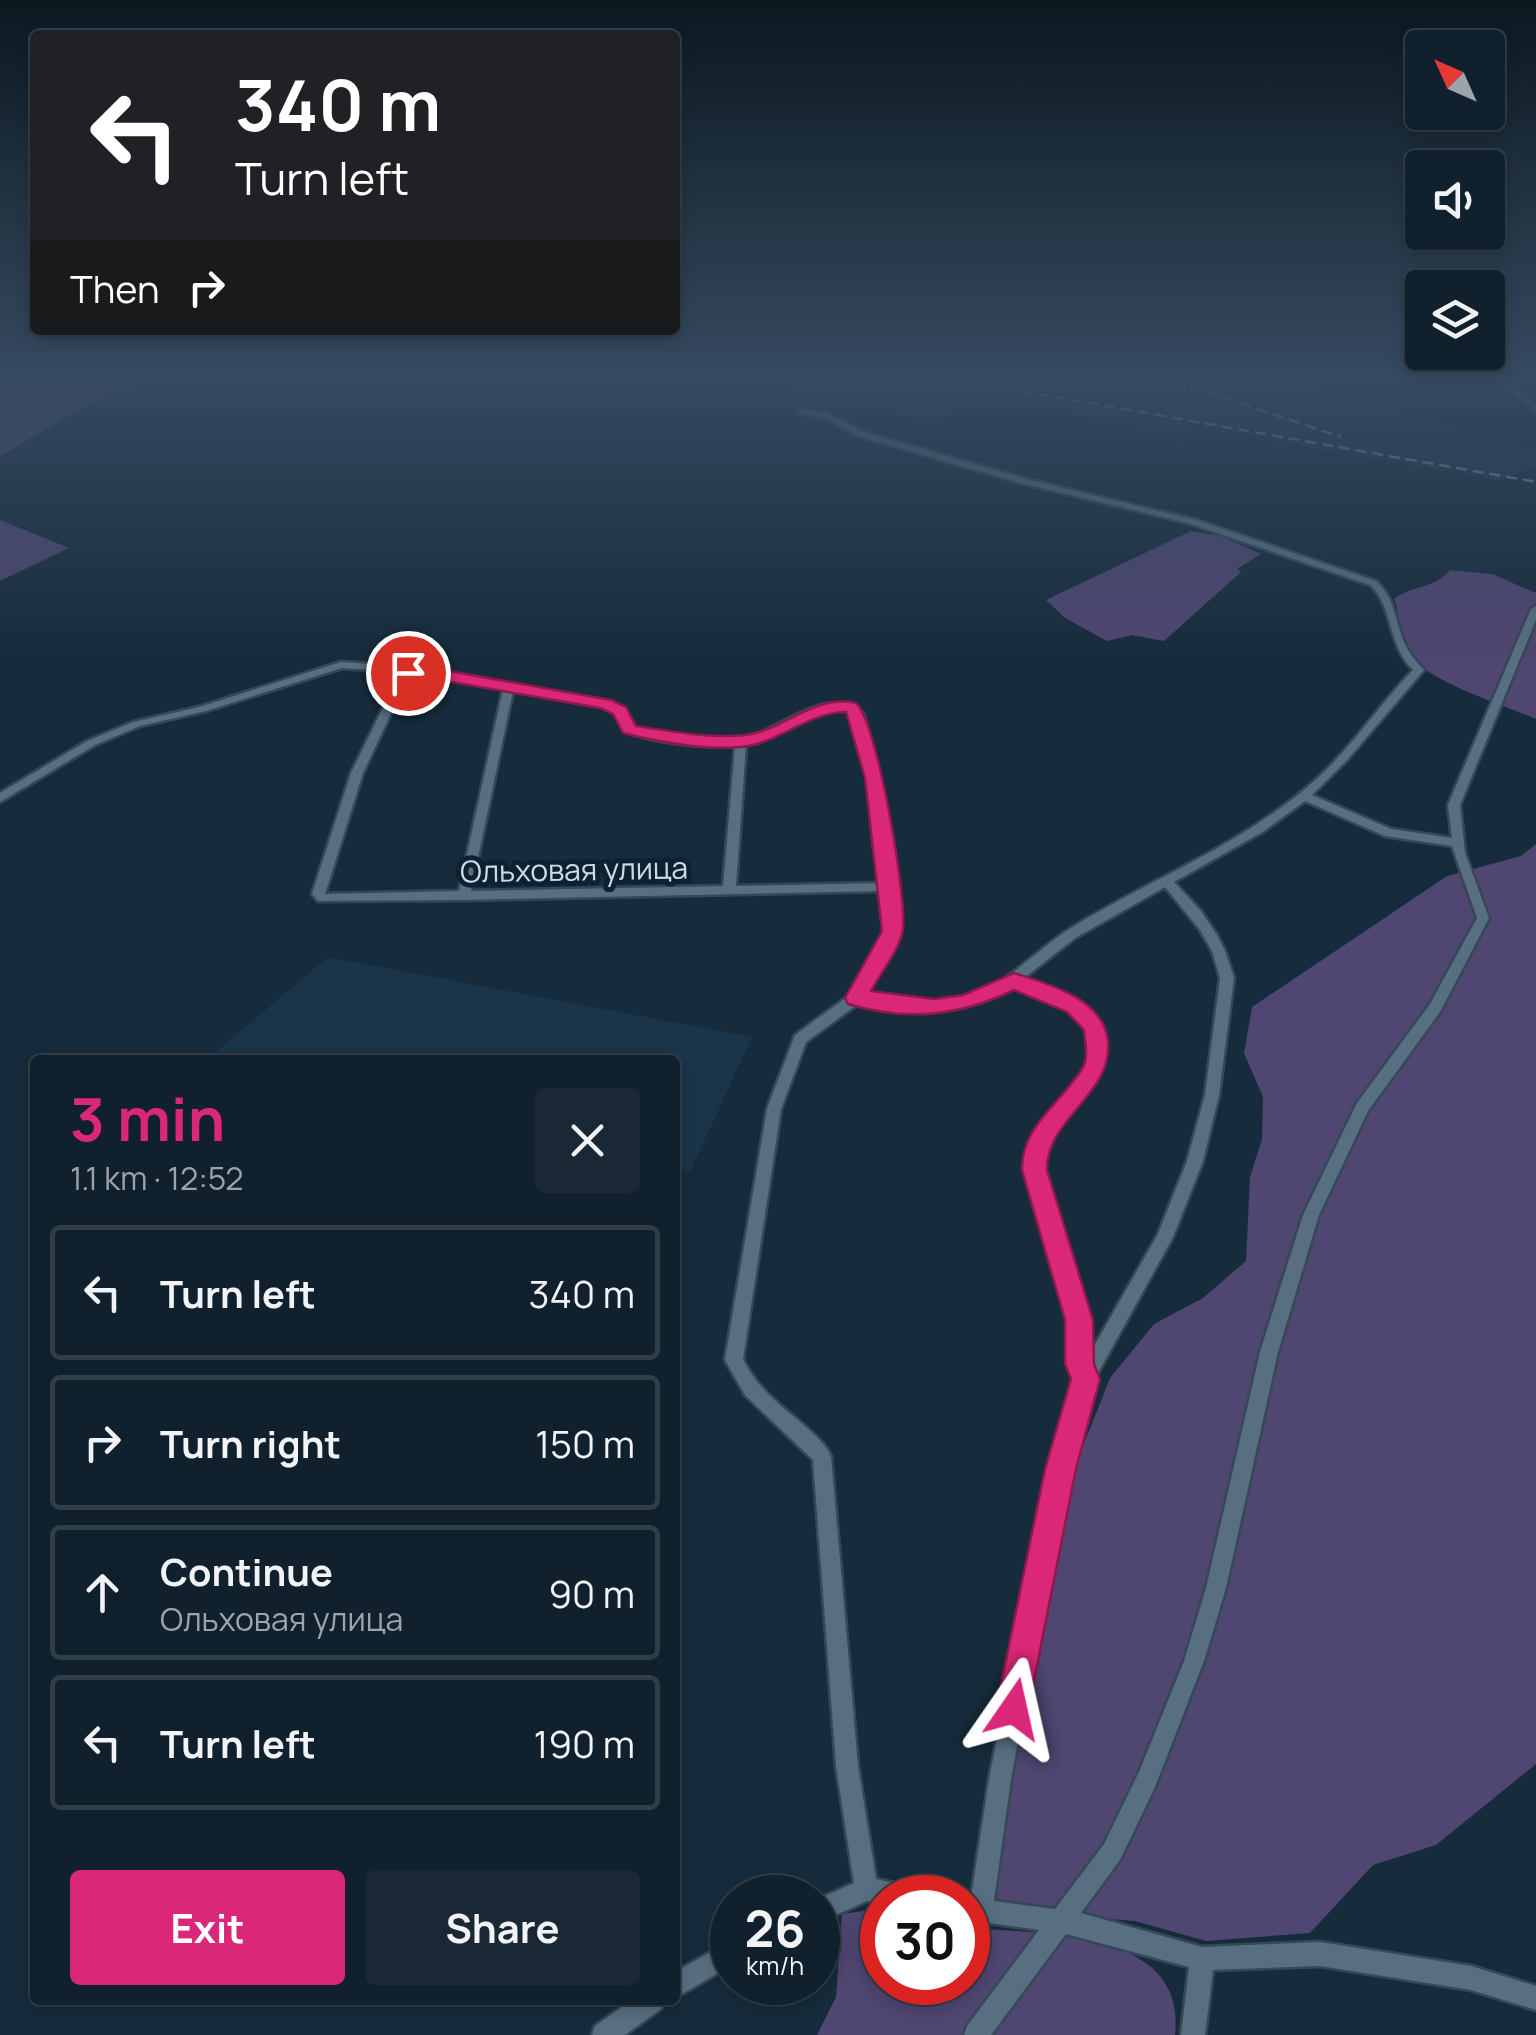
<!DOCTYPE html>
<meta charset="utf-8">
<style>
:root{--surface:#10202c;--page:#192834;--text:#f1f3f6;--muted:#9ca3a9;--line:#303e48;--accent:#db2777}
body{margin:0;font-family:Manrope,sans-serif;background:var(--page);color:var(--text);height:100vh;display:flex;flex-direction:column;font-size:38px;white-space:nowrap}
*{box-sizing:border-box;margin:0}
p{font-size:32px;color:var(--muted)}
.icon{flex:none;width:55px;height:55px;fill:none;stroke:currentColor;stroke-width:2;stroke-linecap:round;stroke-linejoin:round}
.map{position:relative;flex:1;overflow:hidden}
.drawer{position:absolute;left:30px;top:1055px;width:650px;height:950px;display:flex;flex-direction:column;background:var(--surface);border-radius:10px;box-shadow:0 5px 15px #0003,0 0 0 2px var(--line)}
.drawer>*{flex:none}
.hud{position:absolute;left:30px;top:30px;width:650px;height:305px;border-radius:10px;box-shadow:0 5px 15px #0003,0 0 0 2px var(--line);background:#202124;color:#fff;overflow:hidden}
.needle{width:65px;rotate:315deg}
.controls{position:absolute;left:1405px;top:30px;display:grid;gap:20px}
.controls a{display:grid;place-items:center;width:100px;height:100px;border-radius:10px;background:var(--surface);box-shadow:0 5px 15px #0003,0 0 0 2px var(--line);font-size:50px}
.speed{position:absolute;left:710px;top:1875px;display:flex;gap:20px;font-size:50px;font-weight:700;text-align:center}
.speed>*{display:grid;place-content:center;width:130px;height:130px;border-radius:50%;background:var(--surface);box-shadow:0 5px 15px #0003,0 0 0 2px var(--line);line-height:1}
.speed small{font-size:25px;font-weight:400}
.speed .limit{border:15px solid #d22;background:#fff;color:#111}
.pin{position:absolute;display:grid;place-items:center;width:85px;height:85px;color:#fff;margin:-42px;border:5px solid #fff;border-radius:50%;box-shadow:0 2px 10px #0007}
.me{position:absolute;width:110px;margin:-55px;rotate:11deg;stroke-linejoin:round;filter:drop-shadow(0 0 8px #0008)}
.turn{display:flex;align-items:center;gap:35px;height:210px;padding:0 40px;font-size:45px}
.turn .icon{width:130px;height:130px;stroke-width:2.5}
.turn b{display:block;font-size:70px;line-height:85px}
.then{display:flex;align-items:center;height:95px;padding:0 40px;background:#0003;gap:20px;font-size:38px}
.round{display:grid;place-items:center;flex:none;width:105px;height:105px;border-radius:10px;background:var(--page)}
.head{display:flex;align-items:center;justify-content:space-between;height:170px;padding:0 40px}
h1{font-size:60px;font-weight:700;line-height:75px;color:var(--accent)}
.action{display:flex;gap:20px;margin-top:auto;padding:20px 40px}
.action a{flex:1;height:115px;border-radius:10px;background:var(--accent);color:#fff;font-size:40px;font-weight:700;line-height:115px;text-align:center}
.action a+a{background:var(--page);color:var(--text)}
ul{padding:0;list-style:none}
li{display:flex;align-items:center;gap:30px;height:135px;margin:0 20px 15px;padding:0 20px;border:5px solid var(--line);border-radius:10px}
li div{flex:1}
li b{display:block;font-size:38px}
li em{font-style:normal}
.map>svg:first-child{display:block}
.built{fill:#1a3449}
.green{fill:#4f4671}
.lines{fill:none;stroke-linecap:round;stroke-linejoin:round}
.minor-casing{stroke:#364755;stroke-width:5}
.minor{fill:#586f81;fill-rule:evenodd}
.rail{stroke:#7d8d9a;stroke-width:2.5;stroke-dasharray:11 6;stroke-linecap:butt}
.route{fill:#db2777;stroke:#8e194d;stroke-width:2.5}
.labels{text-anchor:middle;dominant-baseline:central;stroke-width:10;stroke-linejoin:round;paint-order:stroke}
.street-label{font-size:30px;fill:#cedbe6;stroke:#0d2131}
</style>
<div class="map">
<svg width="1536" height="2035" viewBox="0 0 1536 2035">
<rect width="100%" height="100%" fill="#162b3b"/>
<!-- built -->
<g class="built">
<path d="M795,376h528l-3,12 216,64v15l-37,13 -304,-53 -11,15 -97,-26 -86,-16 -71,21 -150,-34z"/>
<path d="M328,957l424,80 -62,135 -15,-2v-110h-455l-2,-10z"/>
</g>
<!-- green -->
<g class="green">
<path d="M0,376h163l-71,26 -92,54z"/>
<path d="M0,520l69,28 -69,33z"/>
<path d="M1191,531l30,5 40,18 -24,15 4,3 -77,69 -32,-6 -25,6 -42,-23 -19,-18z"/>
<path d="M1450,570l42,4 44,19v126c-32,-14 -114,-39 -130,-68 -9,-15 -5,-35 -12,-52 19,-15 39,-9 56,-29z"/>
<path d="M1536,844v920l-100,81 -63,20 -63,68 -104,8 -71,-20 -152,-12 78,-408 49,-123 44,-54 49,-26 43,-37 4,-84 12,-38 1,-42 -19,-44 8,-46 195,-131 74,-20z"/>
<path d="M870,1910l12,3v69h86v-54c69,6 220,-1 207,107h-358l19,-38 6,-83z"/>
</g>
<g class="lines">
<defs>
<g id="minor">
<path d="M1497,376h7l32,30v6z"/>
<path d="M800,409l27,4 37,19 162,47 171,41 179,61c19,17 19,39 28,61 5,12 12,19 20,28l-76,89 -36,36 79,34 61,9 -4,-33 83,-196 5,-3v14l-76,185 5,48 24,65 -49,94 -72,99 -49,104 -41,137 -52,236 -22,73 -49,126 -35,73 -39,53 121,34 118,-5 151,24 65,20v24l-65,-20 -151,-24 -107,4 -8,65h-24l8,-68 -123,-33 -75,101h-27l3,-9 72,-96 -71,-10v-22h3l18,-119 62,-310 25,-90 -6,-15 1,-44 -45,-150c4,-16 8,-29 17,-43 20,-34 79,-82 27,-117 -17,-11 -38,-17 -57,-24 -49,31 -100,30 -155,18l-52,38 -25,67 -38,250c12,26 33,43 55,61 12,11 26,21 33,36l27,310 18,113 50,11 3,8h-47v5l-15,-2 -49,22v-24l36,-16 -18,-117 -23,-306 -68,-65 -20,-35 42,-251 28,-74 56,-41 33,-55 -1,-48 -419,9 -146,1 -6,-7 39,-121 47,-96 6,-5 -62,-4 -136,43 -66,15 -45,19 -95,57v-9l87,-52 46,-19 66,-15 142,-45 75,5 189,34 19,8 9,19c34,10 73,17 108,11 40,-7 82,-56 122,-26l17,65 15,109 1,52 -31,56c34,7 71,13 105,1 39,-13 66,-46 101,-68 80,-49 169,-82 241,-145 38,-33 66,-77 101,-113 -27,-28 -19,-63 -43,-85l-179,-61 -170,-41 -163,-47 -36,-19 -22,-4zM417,673l86,16 -44,202 -134,3 38,-121 44,-94zM513,691l89,16 14,6 9,19c36,11 73,16 110,14l-12,140 -252,5zM833,709l11,1 9,5 15,63 14,105 -146,3 10,-141c31,-8 56,-29 87,-36zM1305,801l80,35 67,10 25,72 -47,86 -73,99 -54,112 -43,137 -54,236 -22,73 -45,111 -35,72 -49,65 -61,-8 17,-122 58,-310 24,-87 80,-145 30,-76 16,-66 15,-117 -9,-27 -8,-16 -16,-24 -27,-29 90,-51zM1165,887l35,43 12,21 8,27 -15,117 -18,66 -29,73 -70,123 -1,-37 -45,-150c2,-13 5,-25 12,-36 24,-39 85,-92 26,-131 -17,-12 -38,-17 -57,-24l52,-41z"/>
<path d="M732,1940v25l-57,33v-26z"/>
<path d="M632,2000h32l-3,9 -36,26h-33l3,-9z"/>
</g>
</defs>
<!-- minor casing -->
<use href="#minor" class="minor-casing"/>
<!-- minor -->
<use href="#minor" class="minor"/>
<!-- rail -->
<g class="rail">
<path d="M937,376l599,106"/>
<path d="M1061,376l79,14"/>
<path d="M1125,376l88,18 128,43"/>
</g>
</g>
<!-- sky -->
<linearGradient id="sky" x2="0" y2="1"><stop stop-color="#0c1820"/><stop offset="0.57" stop-color="#364a60"/><stop offset="1" stop-color="#364a60" stop-opacity="0"/></linearGradient>
<rect width="1536" height="661" fill="url(#sky)"/>
<!-- route -->
<path class="route" d="M416,665l195,35 15,7 10,19c36,5 73,13 109,9 40,-5 68,-41 111,-32 21,17 51,195 47,226 -2,19 -23,45 -32,62l63,8 29,-4 51,-22c35,11 90,26 94,68 5,54 -62,77 -61,129l46,150 1,44 6,15 -24,90 -50,252 -12,6 -13,-6 -5,-12 49,-240 26,-90 -6,-15v-44l-43,-150c-1,-44 39,-67 60,-101 7,-11 3,-26 2,-39l-17,-18 -53,-22c-54,26 -107,32 -166,14l-3,-6 37,-67 -17,-153 -19,-66c-32,0 -59,23 -89,32 -34,10 -99,-2 -134,-11l-10,-19 -13,-6 -200,-35z"/>
<g class="labels">
<!-- street labels -->
<g class="street-label">
<text transform="translate(574 869) rotate(-1)">Ольховая улица</text>
</g>
</g>
</svg>
<div class="controls">
<a><svg class="needle" viewBox="-14 -14 28 28"><path d="M0-13l5 13h-10z" fill="#e53935"/><path d="M0 13l5-13h-10z" fill="#9ca3a9"/></svg></a>
<a><svg class="icon" aria-label="sound" viewBox="0 0 24 24"><path d="M4 9h4l5-4v14l-5-4H4zM17 9q2 3 0 6"/></svg></a>
<a><svg class="icon" aria-label="layers" viewBox="0 0 24 24"><path d="M12 4l9 5-9 5-9-5zM3 14l9 5 9-5"/></svg></a>
</div>
<div class="speed"><div>26<small>km/h</small></div><div class="limit">30</div></div>
<div class="pin" style="left:408px;top:673px;background:#d93025"><svg class="icon" aria-label="arrive" viewBox="0 0 24 24"><path d="M6 21V4h12l-3 4 3 4H6"/></svg></div>
<svg class="me" style="left:1014px;top:1709px" viewBox="-20 -20 40 40"><path d="M0-17L14 15 0 8-14 15z" fill="#db2777" stroke="#fff" stroke-width="4"/></svg>
<div class="hud">
<div class="turn"><svg class="icon" aria-label="left" viewBox="0 0 24 24"><path d="M17 20v-9H6M10 6l-5 5 5 5"/></svg><div><b>340 m</b>Turn left</div></div>
<div class="then">Then<svg class="icon" aria-label="right" viewBox="0 0 24 24"><path d="M7 20v-9h11M14 6l5 5-5 5"/></svg></div>
</div>
<section class="drawer">
<div class="head"><div><h1>3 min</h1><p>1.1 km · 12:52</p></div><a class="round"><svg class="icon" aria-label="close" viewBox="0 0 24 24"><path d="M6 6l12 12M18 6L6 18"/></svg></a></div>
<ul>
<li><svg class="icon" aria-label="left" viewBox="0 0 24 24"><path d="M17 20v-9H6M10 6l-5 5 5 5"/></svg><div><b>Turn left</b></div><em>340 m</em></li>
<li><svg class="icon" aria-label="right" viewBox="0 0 24 24"><path d="M7 20v-9h11M14 6l5 5-5 5"/></svg><div><b>Turn right</b></div><em>150 m</em></li>
<li><svg class="icon" aria-label="ahead" viewBox="0 0 24 24"><path d="M12 20V5M6 11l6-6 6 6"/></svg><div><b>Continue</b><p>Ольховая улица</p></div><em>90 m</em></li>
<li><svg class="icon" aria-label="left" viewBox="0 0 24 24"><path d="M17 20v-9H6M10 6l-5 5 5 5"/></svg><div><b>Turn left</b></div><em>190 m</em></li>
</ul>
<div class="action"><a>Exit</a><a>Share</a></div>
</section>
</div>
